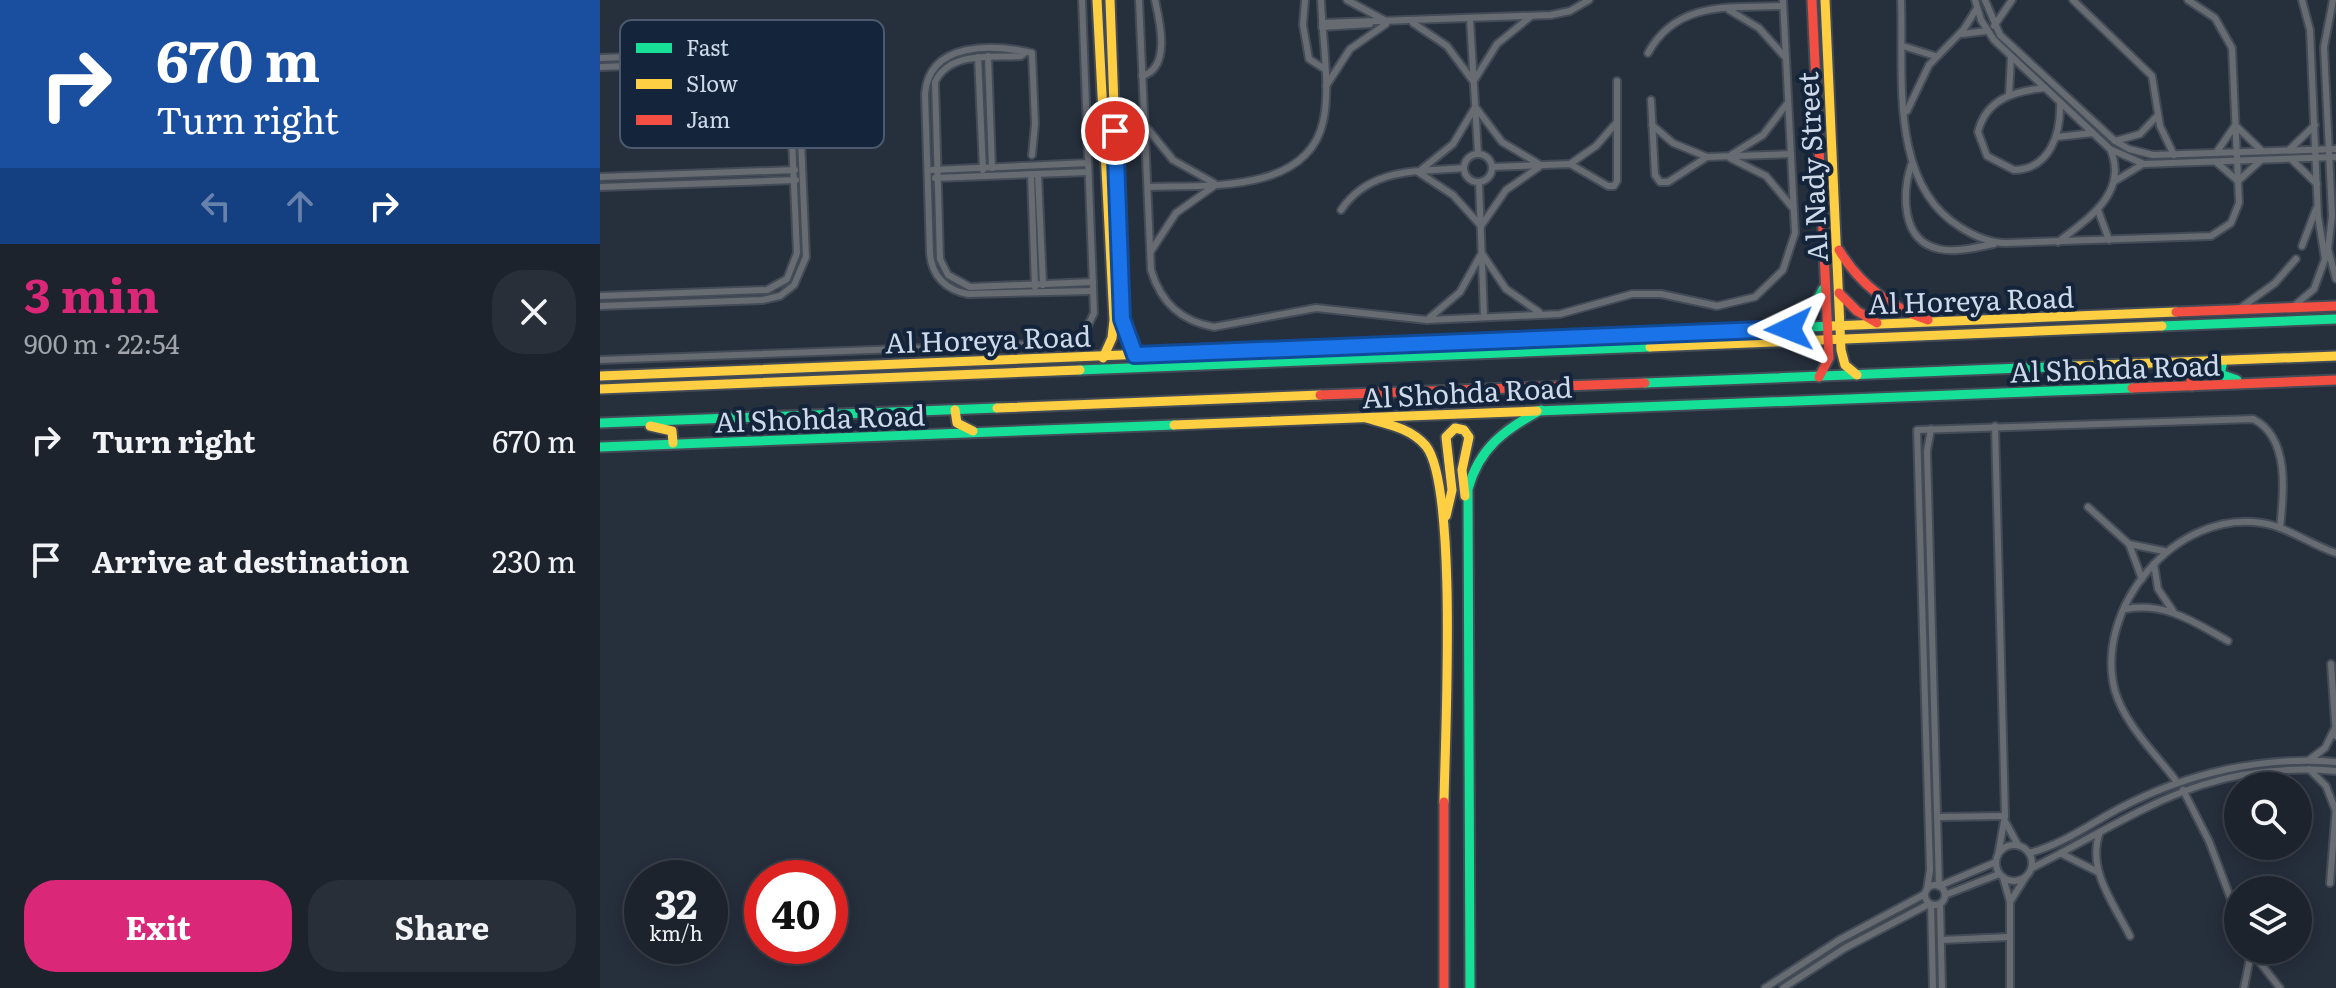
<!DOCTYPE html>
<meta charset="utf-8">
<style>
:root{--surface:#1c232d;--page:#292f39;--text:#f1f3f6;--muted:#a0a4aa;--line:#3a4049;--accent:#db2777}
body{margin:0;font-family:Literata,serif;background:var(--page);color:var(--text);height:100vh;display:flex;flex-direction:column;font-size:30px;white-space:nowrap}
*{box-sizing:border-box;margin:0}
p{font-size:26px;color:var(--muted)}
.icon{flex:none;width:44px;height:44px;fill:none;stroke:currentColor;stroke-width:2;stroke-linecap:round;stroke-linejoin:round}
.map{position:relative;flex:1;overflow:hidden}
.details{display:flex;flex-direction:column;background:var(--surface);width:600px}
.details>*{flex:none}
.top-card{background:#1a4fa0;color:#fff;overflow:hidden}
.controls{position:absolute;left:1624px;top:772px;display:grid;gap:16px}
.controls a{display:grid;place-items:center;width:88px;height:88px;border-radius:50%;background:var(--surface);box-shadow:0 4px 20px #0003,0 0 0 2px var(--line);font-size:40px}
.speed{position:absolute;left:24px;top:860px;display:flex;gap:16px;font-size:40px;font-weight:700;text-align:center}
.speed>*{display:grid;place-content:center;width:104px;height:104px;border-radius:50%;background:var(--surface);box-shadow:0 4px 20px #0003,0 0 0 2px var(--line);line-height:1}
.speed small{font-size:20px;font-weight:400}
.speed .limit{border:12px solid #d22;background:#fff;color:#111}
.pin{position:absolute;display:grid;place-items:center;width:68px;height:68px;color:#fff;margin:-34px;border:4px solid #fff;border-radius:50%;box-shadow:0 2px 8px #0007}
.me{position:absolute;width:88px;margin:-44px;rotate:268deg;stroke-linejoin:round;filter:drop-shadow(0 0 6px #0008)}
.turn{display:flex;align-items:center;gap:28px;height:168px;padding:0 24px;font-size:36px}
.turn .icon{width:104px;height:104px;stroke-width:2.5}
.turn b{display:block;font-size:56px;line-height:68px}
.lanes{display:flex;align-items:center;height:76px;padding:0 24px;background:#0003;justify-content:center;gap:40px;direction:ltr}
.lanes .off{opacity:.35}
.round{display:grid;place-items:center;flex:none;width:84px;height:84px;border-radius:32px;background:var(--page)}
.head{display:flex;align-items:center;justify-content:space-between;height:136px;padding:0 24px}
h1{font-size:48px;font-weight:700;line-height:60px;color:var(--accent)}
.button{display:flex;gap:16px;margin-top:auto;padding:16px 24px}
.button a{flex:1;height:92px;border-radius:32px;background:var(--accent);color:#fff;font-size:32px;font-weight:700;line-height:92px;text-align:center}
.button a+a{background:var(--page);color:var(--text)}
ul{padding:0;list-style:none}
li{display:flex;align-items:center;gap:24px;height:120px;padding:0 24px}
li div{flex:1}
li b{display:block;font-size:30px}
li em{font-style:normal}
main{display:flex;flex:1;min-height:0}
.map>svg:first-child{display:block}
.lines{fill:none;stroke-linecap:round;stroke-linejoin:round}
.street-casing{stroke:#434b56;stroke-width:10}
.fast-casing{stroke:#434b56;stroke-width:13}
.slow-casing{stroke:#434b56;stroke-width:13}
.jam-casing{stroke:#434b56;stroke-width:13}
.street{stroke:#676b72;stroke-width:6}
.fast{stroke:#16e098;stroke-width:9}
.slow{stroke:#ffcf43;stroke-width:9}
.jam{stroke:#f24e42;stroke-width:9}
.route-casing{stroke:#114b97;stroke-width:20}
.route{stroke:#1a73e8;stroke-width:14}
.labels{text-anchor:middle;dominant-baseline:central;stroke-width:8;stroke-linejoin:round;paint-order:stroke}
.street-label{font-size:28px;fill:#ced9e9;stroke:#13243b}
.key{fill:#13243b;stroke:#4b5a6f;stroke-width:2}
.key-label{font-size:22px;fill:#ced9e9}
</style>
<main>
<section class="details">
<div class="top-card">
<div class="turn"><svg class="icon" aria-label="right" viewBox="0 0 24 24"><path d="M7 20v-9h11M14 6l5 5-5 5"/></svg><div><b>670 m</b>Turn right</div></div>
<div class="lanes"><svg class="icon off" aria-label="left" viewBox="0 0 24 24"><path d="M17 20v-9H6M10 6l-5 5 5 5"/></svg><svg class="icon off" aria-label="ahead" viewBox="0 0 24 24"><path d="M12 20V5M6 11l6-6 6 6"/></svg><svg class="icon" aria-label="right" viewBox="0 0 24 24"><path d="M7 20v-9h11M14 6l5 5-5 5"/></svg></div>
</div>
<div class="head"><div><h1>3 min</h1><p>900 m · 22:54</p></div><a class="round"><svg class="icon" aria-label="close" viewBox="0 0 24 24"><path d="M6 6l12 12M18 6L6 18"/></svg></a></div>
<ul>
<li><svg class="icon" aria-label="right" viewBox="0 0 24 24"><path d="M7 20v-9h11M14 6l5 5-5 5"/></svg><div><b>Turn right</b></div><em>670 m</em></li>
<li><svg class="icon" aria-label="arrive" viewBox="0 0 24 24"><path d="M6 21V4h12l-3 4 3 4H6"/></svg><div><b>Arrive at destination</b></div><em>230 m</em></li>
</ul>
<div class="button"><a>Exit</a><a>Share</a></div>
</section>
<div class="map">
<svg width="1736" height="988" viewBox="0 0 1736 988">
<rect width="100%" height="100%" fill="#262f3c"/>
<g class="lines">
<defs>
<g id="street">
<path d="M539,0l12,270c10,33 30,51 63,57l102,-19 111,12 133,-6 72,-20h29l56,12 38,-9 28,-27 12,-37 -12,-233"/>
<path d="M705,0l-2,25 6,34 14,9"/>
<path d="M747,0l39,21"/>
<path d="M1301,0c3,73 -13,183 59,227 14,9 30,16 46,16l205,-7 20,-13 8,-20 -7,-155 -17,-30 -27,-18"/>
<path d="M1375,0l6,20 13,20 116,109 34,15 192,-7"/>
<path d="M1385,0l15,35 115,106 14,8 24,6 183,-6"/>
<path d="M1473,0l79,76 8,50 14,29"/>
<path d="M1733,0l-9,47 8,169 -4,33 8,30"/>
<path d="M1129,10l30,18 25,28"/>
<path d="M870,19l8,135"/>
<path d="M722,23l229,-8 19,-4 19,-11"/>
<path d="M813,23l34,23 26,35"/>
<path d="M1394,26l18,-26"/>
<path d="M722,27l48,-3"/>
<path d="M1362,34l24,-3"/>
<path d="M1303,46l32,10"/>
<path d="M426,52l-5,4c-30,2 -71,-5 -86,26l5,177 8,16 22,12 123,-5"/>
<path d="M1048,53c29,-53 83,-45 135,-47"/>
<path d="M388,56l4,112"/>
<path d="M378,57l5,113"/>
<path d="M0,58l158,-6c23,4 37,18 41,40l7,165 -12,28 -14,11 -18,4 -162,6"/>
<path d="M0,67l159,-6 22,11 9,22 7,159 -10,26 -20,11 -167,6"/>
<path d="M542,76c29,-8 18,-54 13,-76"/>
<path d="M875,79l22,-35 33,-27"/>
<path d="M726,86l24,-37 36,-25"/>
<path d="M1445,88c-31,3 -59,11 -67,44l9,24 27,14c36,-1 47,-36 46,-67"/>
<path d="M1409,95l2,-38"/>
<path d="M1051,100l4,75 5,7h8l39,-25 84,-3"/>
<path d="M877,109l25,33 37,22"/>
<path d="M1307,111l22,-46 35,-36 13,-21"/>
<path d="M1052,125l21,18 34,14"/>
<path d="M1636,126l26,25"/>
<path d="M547,128l26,32 41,23"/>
<path d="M1457,137l36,-4"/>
<path d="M1515,141l25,-7 18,-19"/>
<path d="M1689,150l26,-25"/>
<path d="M1616,153l18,-26"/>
<circle cx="878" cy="168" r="14"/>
<path d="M432,155l3,-31 -3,-71c-38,-9 -103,-12 -107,41l5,160c2,22 16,36 38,40l125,-3"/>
<path d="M1131,155l32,-20 23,-30"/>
<path d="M1130,158l36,18 26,31"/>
<path d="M1691,159l26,25"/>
<path d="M1616,162l22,19 22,-20"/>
<path d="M970,164l26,-18 21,-24"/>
<path d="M1311,165c-9,29 -10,76 28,84 17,4 38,-2 55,-5"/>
<path d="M892,167l78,-3 38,22h6l3,-5v-100"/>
<path d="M822,169l31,-25 21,-35"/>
<path d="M332,170l156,-7"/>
<path d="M818,172l35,23 28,31 25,-36 33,-23"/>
<path d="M431,174l4,113"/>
<path d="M438,174l5,111"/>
<path d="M0,177l195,-7"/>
<path d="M335,178l153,-6"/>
<path d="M1515,181l28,-17"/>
<path d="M879,182l5,135"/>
<path d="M0,187l196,-7"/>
<path d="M548,187c56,-2 159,7 175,-65 8,-34 -1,-86 -2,-122"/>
<path d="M741,210c29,-43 77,-38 123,-42"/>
<path d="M1498,210l11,30"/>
<path d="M1458,242c29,-23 70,-48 53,-91"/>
<path d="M1702,246l14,-37"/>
<path d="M551,251l25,-38 38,-27"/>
<path d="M883,255l23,34 33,23"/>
<path d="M1694,306l20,-17 11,-30 -7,-43 -8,-186 -8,-30"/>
<path d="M1639,309l36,-26 21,-24"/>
<path d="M827,320l33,-28 20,-36"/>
<path d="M0,360l464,-17 19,-7 11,-23 -12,-313"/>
<path d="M1395,426l10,390 -7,39"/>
<path d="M1331,429l-4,22 12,435"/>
<path d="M1488,507l41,37 13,35"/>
<path d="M1529,544l35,7"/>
<path d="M1554,564l4,25 15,22"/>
<path d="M1526,609c40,-7 68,13 102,32"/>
<path d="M1731,664l5,72"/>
<path d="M1709,760l16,-12 9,-18"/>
<path d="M1709,769l17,17 9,23"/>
<path d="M1577,782c-21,-28 -52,-57 -62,-91 -22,-83 61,-182 147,-168 26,4 49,22 74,30"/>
<path d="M1583,790l26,51 29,77"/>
<path d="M1338,817l67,-1"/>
<path d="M1406,823l12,22"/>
<path d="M1500,832c-14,37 14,72 30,104"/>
<circle cx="1414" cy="863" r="18"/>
<path d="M1429,853c35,-9 62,-30 93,-46 66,-34 140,-51 214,-45"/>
<path d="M1462,854l36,18"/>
<path d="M1432,868c109,-55 172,-108 304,-97"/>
<path d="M1403,877l7,25v86"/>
<path d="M1730,883l6,-76"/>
<circle cx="1335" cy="895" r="10"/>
<path d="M1339,886l57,-24"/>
<path d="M1327,889l3,-19 -13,-440 336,-11c37,18 31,74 27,109"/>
<path d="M1345,895l54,-21"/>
<path d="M1410,902l15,-24"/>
<path d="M1340,904l2,84"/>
<path d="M1331,905l2,83"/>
<path d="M1341,940l68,-3"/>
<path d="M1650,950l30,38"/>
<path d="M1165,988l74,-48 86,-46"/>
<path d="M1183,988l62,-40 84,-44"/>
<path d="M1644,988l7,-35"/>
</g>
<g id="fast">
<path d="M1562,326l174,-7"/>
<path d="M1188,327l22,-15 13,-23"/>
<path d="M646,350l586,-24"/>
<path d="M1623,361l-3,13 17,6"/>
<path d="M480,370l570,-23"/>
<path d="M1045,383l429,-17"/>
<path d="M937,411l595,-23"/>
<path d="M0,423l397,-15"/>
<path d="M0,447l574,-22"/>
<path d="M870,988l-2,-499c11,-41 37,-60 73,-79"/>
</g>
<g id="slow">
<path d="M497,0l17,320 -2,18 -9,20"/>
<path d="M510,0l12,319 14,41"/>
<path d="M1225,0l16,350 4,15 12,10"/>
<path d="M1232,326l344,-14"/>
<path d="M1050,347l512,-21"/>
<path d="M1474,366l262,-10"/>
<path d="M0,376l646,-26"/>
<path d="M0,389l480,-19"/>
<path d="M397,408l323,-13"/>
<path d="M355,410l2,13 16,8"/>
<path d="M766,418c21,6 45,10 60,28 32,41 19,291 18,356"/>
<path d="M574,425l363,-14"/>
<path d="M50,426l22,5 1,12"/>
<path d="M846,516l6,-26 -6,-53 9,-9 9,2 5,7 -7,33 3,26"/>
</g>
<g id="jam">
<path d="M1212,0l17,358 -10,19"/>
<path d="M1239,250c21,35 50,57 89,70"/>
<path d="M1239,293l18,18 20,12"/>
<path d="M1576,312l160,-6"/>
<path d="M1561,368l29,5 2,13"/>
<path d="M1532,388l204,-8"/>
<path d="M720,395l325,-12"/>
<path d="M844,988v-186"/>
</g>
</defs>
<!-- street casing -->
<use href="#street" class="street-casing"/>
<!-- fast casing -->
<use href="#fast" class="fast-casing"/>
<!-- slow casing -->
<use href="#slow" class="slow-casing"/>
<!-- jam casing -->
<use href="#jam" class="jam-casing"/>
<!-- street -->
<use href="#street" class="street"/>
<!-- fast -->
<use href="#fast" class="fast"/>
<!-- slow -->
<use href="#slow" class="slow"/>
<!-- jam -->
<use href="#jam" class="jam"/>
</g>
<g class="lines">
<defs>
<path id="route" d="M515,131l7,188 13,36 654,-26"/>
</defs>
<!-- route casing -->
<use href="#route" class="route-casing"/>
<!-- route -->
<use href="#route" class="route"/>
</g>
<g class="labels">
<!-- street labels -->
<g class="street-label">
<text transform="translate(1211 167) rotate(-93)">Al Nady Street</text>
<text transform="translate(1371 299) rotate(-2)">Al Horeya Road</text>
<text transform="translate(388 338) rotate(-2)">Al Horeya Road</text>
<text transform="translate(1515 367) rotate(-2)">Al Shohda Road</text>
<text transform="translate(867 391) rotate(-3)">Al Shohda Road</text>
<text transform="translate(220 417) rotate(-2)">Al Shohda Road</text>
</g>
</g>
<!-- legend -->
<rect x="20" y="20" width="264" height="128" rx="12" class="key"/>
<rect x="36" y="43" width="36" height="10" fill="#16e098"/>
<rect x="36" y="79" width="36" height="10" fill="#ffcf43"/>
<rect x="36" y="115" width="36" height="10" fill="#f24e42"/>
<g class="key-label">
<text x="86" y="56">Fast</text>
<text x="86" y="92">Slow</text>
<text x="86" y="128">Jam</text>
</g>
</svg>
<div class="controls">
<a><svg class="icon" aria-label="search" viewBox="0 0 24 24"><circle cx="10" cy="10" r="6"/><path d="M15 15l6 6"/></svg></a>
<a><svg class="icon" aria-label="layers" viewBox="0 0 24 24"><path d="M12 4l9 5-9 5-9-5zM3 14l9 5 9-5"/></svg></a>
</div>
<div class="speed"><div>32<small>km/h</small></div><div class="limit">40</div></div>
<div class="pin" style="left:515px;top:131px;background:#d93025"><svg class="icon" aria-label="arrive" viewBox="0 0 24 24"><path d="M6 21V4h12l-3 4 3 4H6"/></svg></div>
<svg class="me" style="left:1189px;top:329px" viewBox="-20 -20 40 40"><path d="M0-17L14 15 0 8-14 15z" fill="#1a73e8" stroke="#fff" stroke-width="4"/></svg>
</div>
</main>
